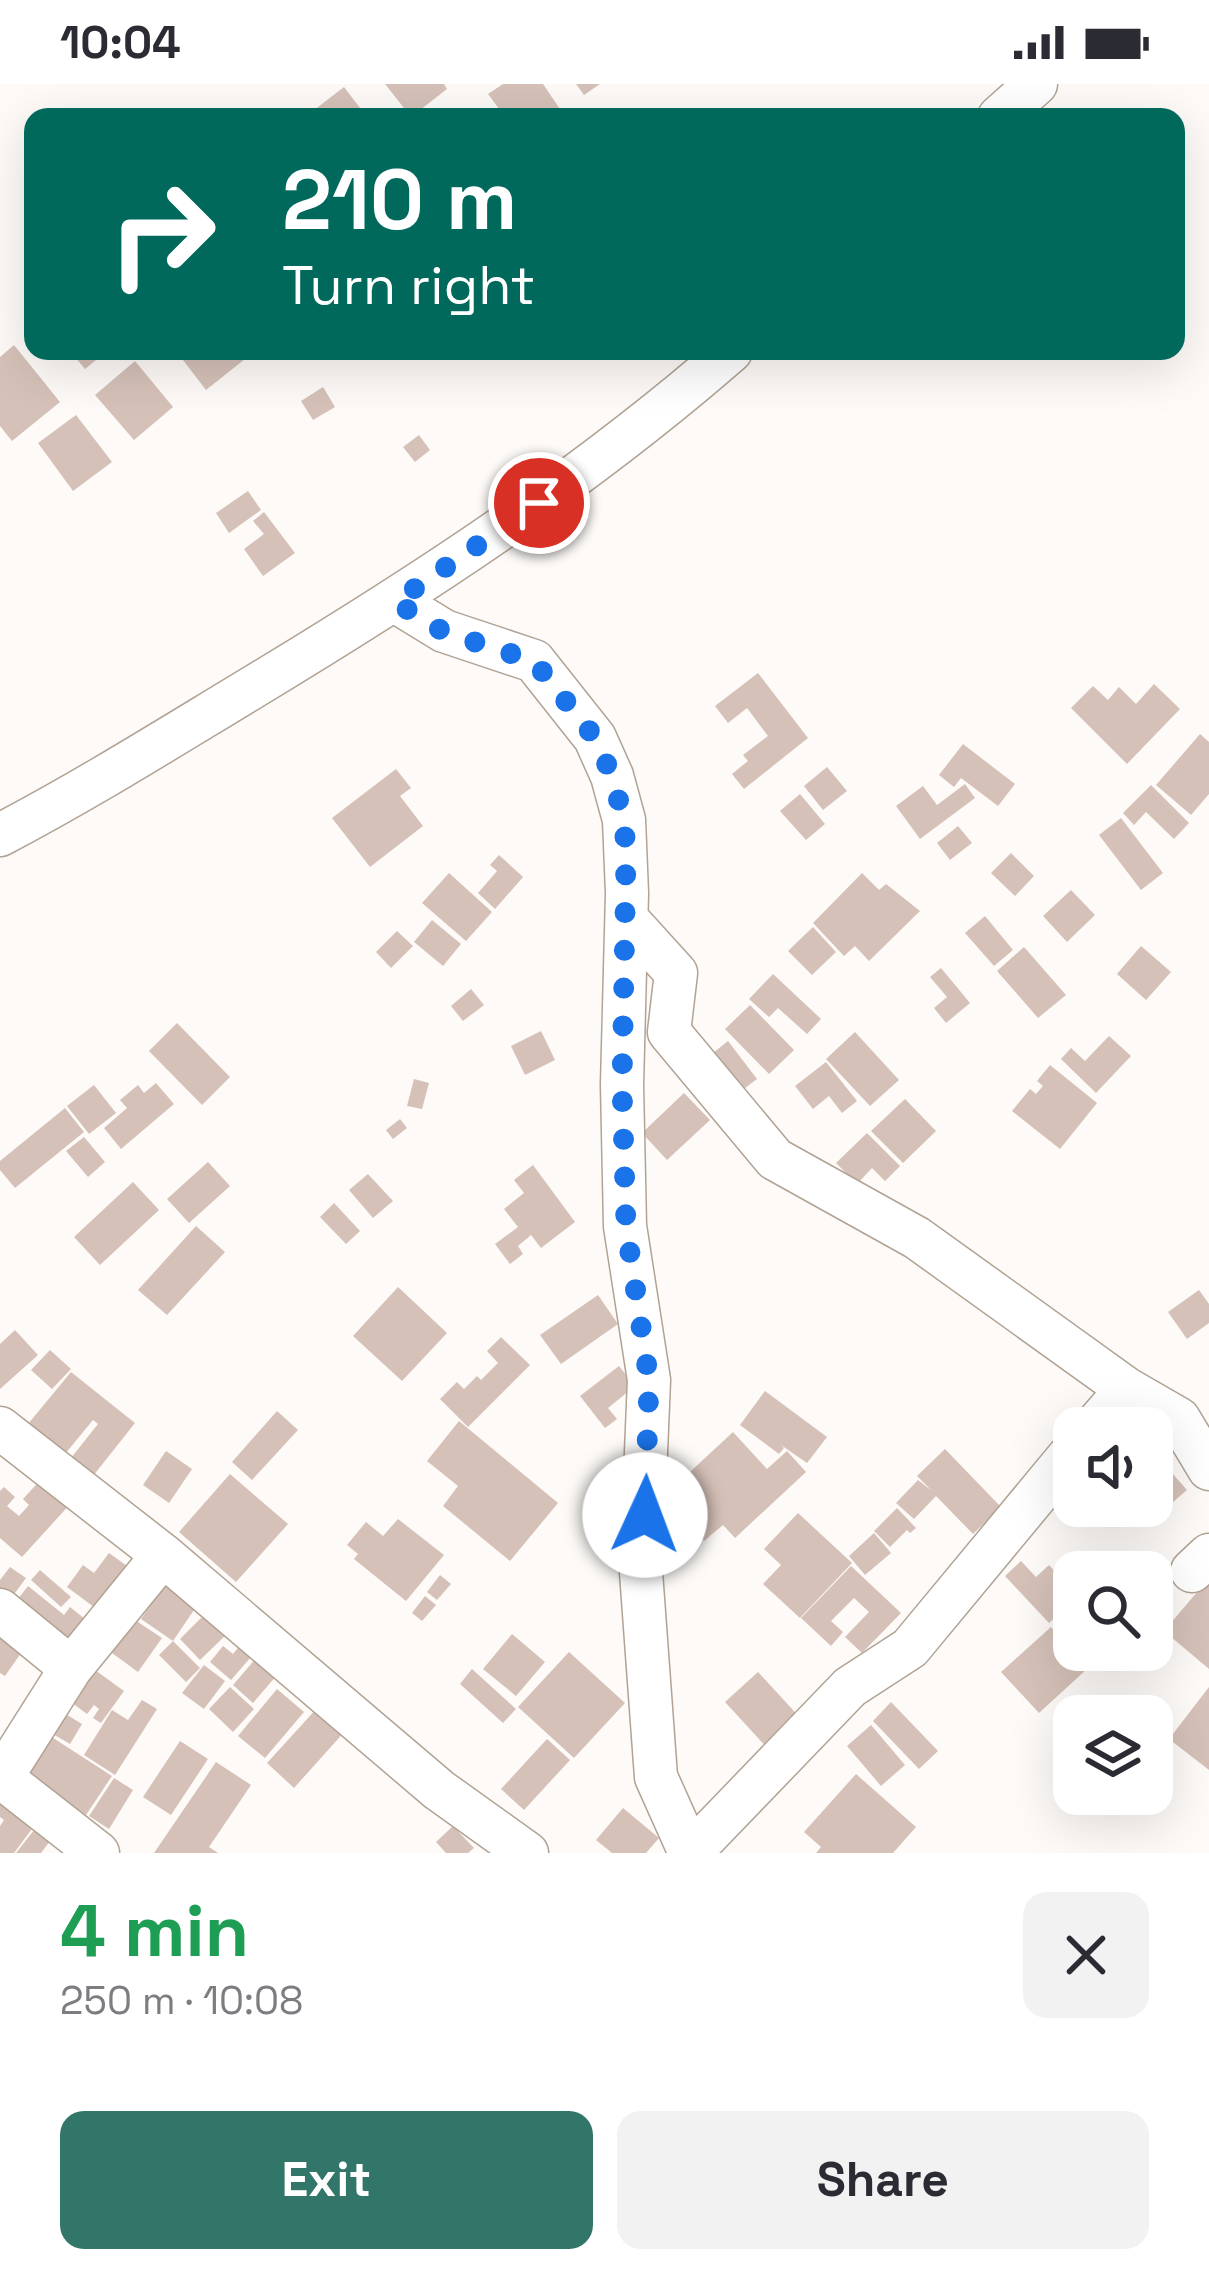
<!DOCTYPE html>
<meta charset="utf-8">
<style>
:root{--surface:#fff;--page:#f2f2f3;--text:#2b2b33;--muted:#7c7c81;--accent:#32766a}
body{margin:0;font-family:"Space Grotesk",sans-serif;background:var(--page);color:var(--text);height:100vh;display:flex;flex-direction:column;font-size:45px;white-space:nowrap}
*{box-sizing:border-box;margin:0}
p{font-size:39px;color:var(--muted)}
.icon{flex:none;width:66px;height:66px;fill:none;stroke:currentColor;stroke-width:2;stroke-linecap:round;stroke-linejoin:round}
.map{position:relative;height:1769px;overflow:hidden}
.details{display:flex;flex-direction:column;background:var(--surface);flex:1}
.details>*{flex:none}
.top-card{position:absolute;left:24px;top:24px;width:1161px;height:252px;border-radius:24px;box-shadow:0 12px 48px #0002;background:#00695c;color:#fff;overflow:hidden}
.buttons{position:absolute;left:1053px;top:1323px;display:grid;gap:24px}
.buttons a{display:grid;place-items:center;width:120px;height:120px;border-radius:24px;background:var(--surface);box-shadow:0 12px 48px #0002;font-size:60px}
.pin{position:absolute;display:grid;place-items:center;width:102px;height:102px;color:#fff;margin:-51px;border:6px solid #fff;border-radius:50%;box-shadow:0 3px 12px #0007}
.me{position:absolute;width:132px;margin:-66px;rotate:2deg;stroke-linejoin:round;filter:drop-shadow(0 0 9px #0008)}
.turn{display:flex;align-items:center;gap:42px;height:252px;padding:0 60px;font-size:54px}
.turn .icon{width:156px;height:156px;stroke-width:2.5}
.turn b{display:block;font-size:84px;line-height:102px}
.round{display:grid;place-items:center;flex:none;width:126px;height:126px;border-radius:24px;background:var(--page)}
.headline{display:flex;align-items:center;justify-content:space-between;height:204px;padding:0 60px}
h1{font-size:72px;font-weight:700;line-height:90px;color:#1e9e55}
.action{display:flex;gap:24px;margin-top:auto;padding:24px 60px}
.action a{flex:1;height:138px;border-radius:24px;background:var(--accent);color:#fff;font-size:48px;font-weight:700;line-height:138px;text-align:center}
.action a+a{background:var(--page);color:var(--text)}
.status{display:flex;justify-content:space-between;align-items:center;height:84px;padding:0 60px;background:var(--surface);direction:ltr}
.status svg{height:33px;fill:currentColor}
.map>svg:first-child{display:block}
.building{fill:#d5c1b8}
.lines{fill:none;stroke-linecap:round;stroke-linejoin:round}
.minor-casing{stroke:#b1a394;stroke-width:45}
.minor{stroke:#fff;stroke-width:42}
.route{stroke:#1a73e8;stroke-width:21;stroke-dasharray:0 37.8}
</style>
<div class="status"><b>10:04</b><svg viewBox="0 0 49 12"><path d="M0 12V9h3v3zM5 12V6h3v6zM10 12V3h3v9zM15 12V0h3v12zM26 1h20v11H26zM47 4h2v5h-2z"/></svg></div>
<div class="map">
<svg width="1209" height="1769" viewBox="0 0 1209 1769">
<rect width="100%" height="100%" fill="#fdfaf7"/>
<path class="building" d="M385,0H444L447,5L411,33Z
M503,0H543L564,31L505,33L488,10Z
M576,0H600L584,11Z
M344,3L367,33H305Z
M14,261L60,318L12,357L0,342V273Z
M70,267H107L85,285Z
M176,267H239L245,275L206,306Z
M135,277L173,323L134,356L95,311Z
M323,303L335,323L313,336L301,317Z
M76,331L112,378L73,407L38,359Z
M419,351L430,366L415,378L403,363Z
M248,407L261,426L229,449L216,429Z
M264,428L295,469L263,492L244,465L264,450L253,437Z
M758,589L808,654L744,705L732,690L748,677L743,671L768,652L747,624L728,639L715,622Z
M1154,600L1180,625L1127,680L1071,624L1093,602L1108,616L1119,603L1136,620Z
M1200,650L1209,658V710L1191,731L1156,701Z
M963,660L1015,700L998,722L961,694L954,703L939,691Z
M827,683L847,707L823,726L804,702Z
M396,685L411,704L400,712L423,742L370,783L332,734Z
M965,700L975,714L920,755L896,722L923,702L937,721Z
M1151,701L1189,739L1174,755L1146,728L1134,741L1123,729Z
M800,710L825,740L806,756L780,727Z
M1121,734L1163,789L1141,806L1099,751Z
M958,742L972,759L950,776L937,759Z
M1011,769L1034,792L1015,812L991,789Z
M499,771L523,793L495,825L478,809L497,787L490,781Z
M449,789L492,828L466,857L422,819Z
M862,789L879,806L886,800L920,827L869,877L855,862L844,872L813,839Z
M1071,806L1095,831L1067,858L1043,832Z
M985,832L1013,866L994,882L965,849Z
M432,836L461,860L443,882L414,858Z
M813,843L836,868L812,891L788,867Z
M397,847L413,862L391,884L376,868Z
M1141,862L1171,888L1146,916L1117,890Z
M1024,863L1066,911L1038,934L997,887Z
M941,884L970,919L946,939L934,924L947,913L930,893Z
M773,890L821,935L807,950L778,924L769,933L749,915Z
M471,905L484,921L463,937L451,922Z
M750,921L794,966L769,990L725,945Z
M177,939L230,993L202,1021L149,967Z
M541,947L555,976L525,991L511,962Z
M855,948L899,996L870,1022L826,975Z
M1109,952L1131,972L1096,1009L1061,975L1071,964L1085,977Z
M728,957L757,995L737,1010L708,973Z
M826,978L857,1017L842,1029L829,1012L813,1025L795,1002Z
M1050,981L1097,1019L1060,1065L1012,1027L1030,1005L1036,1010L1043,1002L1037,997Z
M414,995L429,999L422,1025L407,1022Z
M156,999L174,1020L121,1065L104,1044L127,1024L120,1016L138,1001L144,1009Z
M94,1001L116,1029L89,1050L67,1022Z
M684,1009L710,1036L667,1076L642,1049Z
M905,1015L936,1047L903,1079L871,1047Z
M65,1024L84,1048L15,1104L0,1086V1077Z
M400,1035L407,1044L393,1055L386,1046Z
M867,1049L900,1082L885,1097L872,1084L857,1100L836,1079Z
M84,1053L105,1078L88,1093L66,1067Z
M208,1078L230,1102L189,1139L167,1115Z
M533,1081L575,1138L541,1164L531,1151L518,1162L523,1170L510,1180L495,1160L518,1143L504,1125L524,1109L514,1096Z
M368,1090L393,1117L373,1134L349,1106Z
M133,1098L159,1126L100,1181L74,1153Z
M334,1119L360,1147L346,1160L320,1133Z
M196,1142L225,1168L167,1231L138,1206Z
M398,1203L447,1249L402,1297L353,1252Z
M1199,1206L1209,1220V1239L1187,1255L1168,1228Z
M598,1211L618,1240L561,1280L540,1251Z
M15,1246L38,1271L0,1305V1260Z
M501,1253L530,1281L468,1343L440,1315L457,1298L464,1305L477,1292L481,1296L498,1279L487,1267Z
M50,1266L71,1285L52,1305L31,1286Z
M619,1282L635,1302L608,1324L617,1335L605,1344L580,1312Z
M71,1288L135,1339L93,1392L71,1374L98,1340L93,1336L65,1370L28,1340Z
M765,1307L827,1353L807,1379L781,1361L784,1364L779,1370L740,1341Z
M277,1327L298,1346L252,1396L232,1378Z
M459,1337L558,1419L510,1477L443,1422L458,1402L427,1377Z
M733,1348L767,1385L787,1367L806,1388L735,1454L723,1441L704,1457L663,1413Z
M945,1365L1001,1423L973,1450L936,1412L914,1435L896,1419L918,1396L932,1407L917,1392Z
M166,1367L192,1385L169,1419L143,1401Z
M1171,1388L1187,1406L1159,1430L1152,1421V1405Z
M230,1390L288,1440L236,1498L179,1448Z
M44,1392L72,1418L22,1473L0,1454V1407L4,1403L15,1413L7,1422L19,1432L29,1421L23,1415Z
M897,1424L916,1444L910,1449L907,1446L890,1463L874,1447Z
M798,1429L852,1479L800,1534L763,1500L781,1481L764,1465Z
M398,1435L444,1471L406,1517L354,1475L358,1470L347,1461L366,1438L383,1452Z
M874,1449L891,1469L865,1491L849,1472Z
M109,1469L134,1487L102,1529L67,1503L83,1481L94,1489Z
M1021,1477L1036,1493L1049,1481L1074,1508V1516L1049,1539L1005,1492Z
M851,1482L901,1529L862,1569L845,1553L869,1528L854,1514L831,1537L843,1548L831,1562L801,1534Z
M10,1483L26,1494L12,1513L0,1504V1496Z
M40,1486L71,1513L61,1523L31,1496Z
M440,1491L451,1500L437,1516L427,1508Z
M1209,1494V1585L1164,1547Z
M28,1502L64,1531L70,1523L90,1539L71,1563L15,1519Z
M164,1502L196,1523L173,1557L141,1535Z
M425,1512L436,1521L422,1537L412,1529Z
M208,1527L229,1548L200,1576L180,1555Z
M135,1536L162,1554L138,1588L112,1569Z
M1051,1543L1088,1584L1039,1629L1001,1588Z
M0,1544L26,1562L5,1592L0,1589Z
M512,1550L545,1578L516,1612L483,1585Z
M246,1554L258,1565L231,1596L210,1578L223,1562L233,1570Z
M173,1557L200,1584L186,1598L159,1571Z
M263,1566L283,1584L253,1619L233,1601Z
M569,1568L625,1619L574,1674L518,1623Z
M204,1581L225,1597L204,1625L182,1609Z
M472,1585L516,1625L503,1639L460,1600Z
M95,1586L124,1607L101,1639L93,1634L99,1625L94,1621L87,1630L72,1619Z
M758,1588L804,1638L771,1668L725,1618Z
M230,1603L254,1625L233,1648L209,1625Z
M1209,1603V1686L1169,1655Z
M277,1605L304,1628L265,1674L238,1652Z
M142,1616L157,1625L115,1691L84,1671L112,1626L128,1636Z
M891,1618L938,1667L919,1685L873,1637Z
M319,1622L346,1646L294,1704L267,1679Z
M64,1629L82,1640L70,1660L51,1649Z
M871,1641L905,1681L881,1702L847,1662Z
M47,1650L112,1692L86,1731L22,1688Z
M547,1655L570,1676L524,1726L501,1705Z
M180,1657L208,1675L171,1731L143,1713Z
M216,1678L251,1701L209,1763L218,1769H154Z
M856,1690L916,1743L893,1769H816L821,1763L804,1748Z
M114,1694L133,1706L109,1745L89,1732Z
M4,1714L37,1738L14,1769H0V1742L4,1736L0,1733V1720Z
M623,1724L659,1754L646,1769H612L596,1756Z
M38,1741L53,1753L41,1769H16Z
M453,1742L474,1764L468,1769H446L436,1758Z"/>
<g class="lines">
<defs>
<path id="minor" d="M999,33L1036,0
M395,517L444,547L534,577L595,654L612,692L624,736L627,809L622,1001L625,1142L649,1296L641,1488L656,1693L690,1769
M0,751C84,707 164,657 245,608C416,505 581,398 731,267
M627,835L676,889L669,948L775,1075L917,1154L1127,1305L1179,1335L1209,1385
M0,1344L163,1471L439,1706L527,1769
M1093,1344L1127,1305
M1192,1487L1209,1471
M0,1526L71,1584
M2,1694L98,1769
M0,1696L71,1584L163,1471
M690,1769L850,1603L910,1564L1074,1366"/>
</defs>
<use href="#minor" class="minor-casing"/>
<use href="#minor" class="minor"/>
</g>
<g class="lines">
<path class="route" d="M539,419L395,518L444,548L534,577L595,654L612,692L624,736L626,772L622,1001L626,1142L649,1296L645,1431"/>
</g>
</svg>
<div class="buttons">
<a><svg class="icon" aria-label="sound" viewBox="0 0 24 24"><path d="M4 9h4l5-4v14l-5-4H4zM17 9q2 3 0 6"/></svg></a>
<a><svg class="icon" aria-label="search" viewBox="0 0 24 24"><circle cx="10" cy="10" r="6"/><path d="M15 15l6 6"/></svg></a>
<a><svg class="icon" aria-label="layers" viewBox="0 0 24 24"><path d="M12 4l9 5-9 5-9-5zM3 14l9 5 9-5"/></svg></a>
</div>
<div class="pin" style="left:539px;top:419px;background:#d93025"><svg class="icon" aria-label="arrive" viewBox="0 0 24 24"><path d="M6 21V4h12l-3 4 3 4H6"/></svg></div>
<svg class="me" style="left:645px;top:1431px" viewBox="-20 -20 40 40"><circle r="19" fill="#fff"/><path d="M0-13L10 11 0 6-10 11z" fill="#1a73e8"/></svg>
<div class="top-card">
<div class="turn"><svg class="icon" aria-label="right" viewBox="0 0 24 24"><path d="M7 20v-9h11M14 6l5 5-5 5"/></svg><div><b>210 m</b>Turn right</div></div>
</div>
</div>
<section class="details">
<div class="headline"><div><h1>4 min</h1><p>250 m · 10:08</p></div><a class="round"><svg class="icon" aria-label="close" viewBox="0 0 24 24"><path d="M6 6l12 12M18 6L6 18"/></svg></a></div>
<div class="action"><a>Exit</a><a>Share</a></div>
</section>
